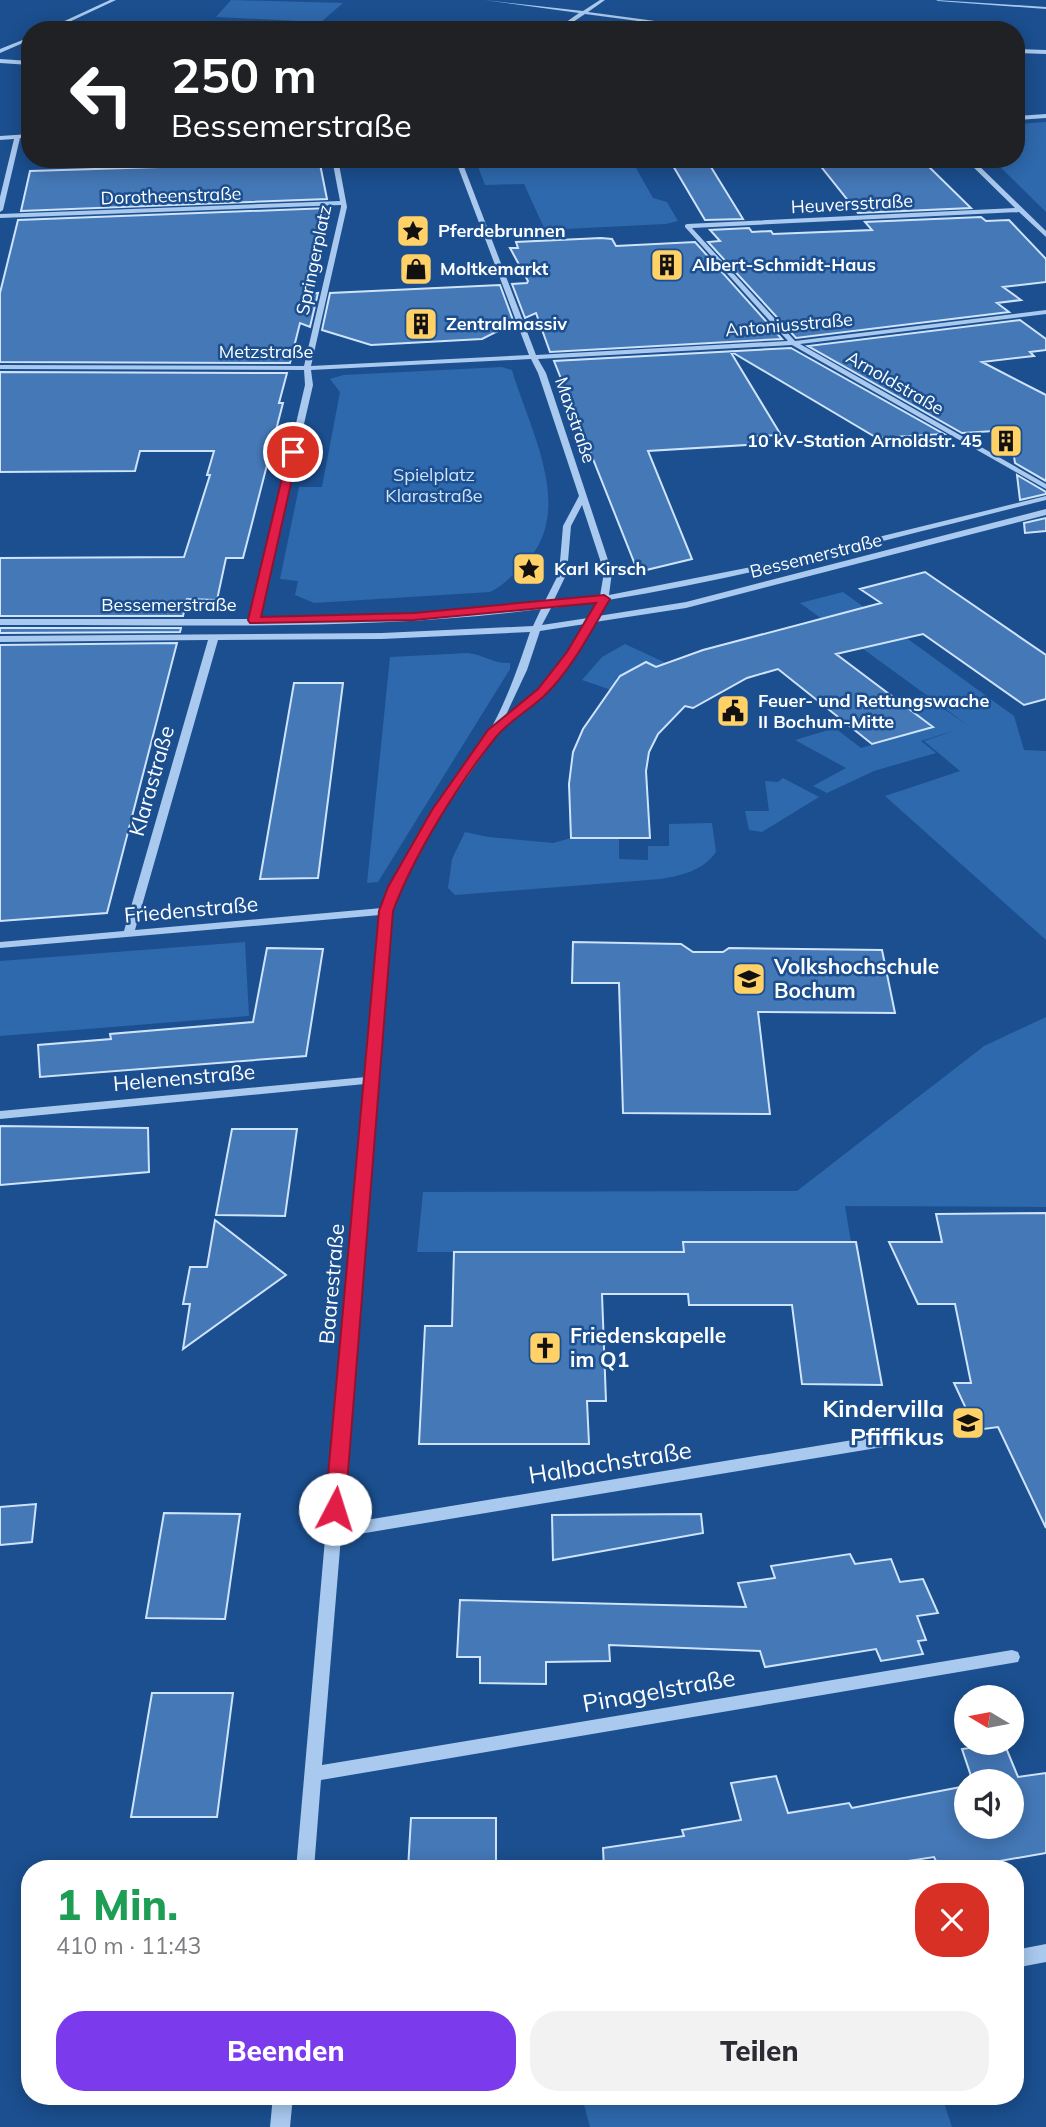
<!DOCTYPE html>
<html lang="de">
<meta charset="utf-8">
<style>
:root{--surface:#fff;--page:#f2f2f3;--text:#2b2b33;--muted:#7c7c81;--accent:#7c3aed}
body{margin:0;font-family:Mulish,sans-serif;background:var(--page);color:var(--text);height:100vh;display:flex;flex-direction:column;font-size:26px;white-space:nowrap}
*{box-sizing:border-box;margin:0}
p{font-size:23px;color:var(--muted)}
.icon{flex:none;width:38px;height:38px;fill:none;stroke:currentColor;stroke-width:2;stroke-linecap:round;stroke-linejoin:round}
.map{position:relative;flex:1;overflow:hidden}
.side{position:absolute;left:21px;top:1860px;width:1003px;height:245px;display:flex;flex-direction:column;background:var(--surface);border-radius:28px;box-shadow:0 4px 18px #0003}
.side>*{flex:none}
.hud{position:absolute;left:21px;top:21px;width:1004px;height:147px;border-radius:28px;box-shadow:0 4px 18px #0003;background:#202124;color:#fff;overflow:hidden}
.needle{width:46px;rotate:280deg}
.buttons{position:absolute;left:954px;top:1685px;display:grid;gap:14px}
.buttons a{display:grid;place-items:center;width:70px;height:70px;border-radius:50%;background:var(--surface);box-shadow:0 4px 18px #0003;font-size:35px}
.pin{position:absolute;display:grid;place-items:center;width:60px;height:60px;color:#fff;margin:-30px;border:4px solid #fff;border-radius:50%;box-shadow:0 2px 7px #0007}
.me{position:absolute;width:77px;margin:-38px;rotate:5deg;stroke-linejoin:round;filter:drop-shadow(0 0 5px #0008)}
.turn{display:flex;align-items:center;gap:24px;height:147px;padding:0 35px;font-size:32px}
.turn .icon{width:91px;height:91px;stroke-width:2.5}
.turn b{display:block;font-size:49px;line-height:60px}
.round{display:grid;place-items:center;flex:none;width:74px;height:74px;border-radius:28px;background:var(--page)}
.headline{display:flex;align-items:center;justify-content:space-between;height:119px;padding:0 35px}
h1{font-size:42px;font-weight:800;line-height:52px;color:#1e9e55}
.cta{display:flex;gap:14px;margin-top:auto;padding:14px 35px}
.cta a{flex:1;height:80px;border-radius:28px;background:var(--accent);color:#fff;font-size:28px;font-weight:800;line-height:80px;text-align:center}
.cta a+a{background:var(--page);color:var(--text)}
.map>svg:first-child{display:block}
.green{fill:#2e69ad}
.building{fill:#4478b7;stroke:#cfe3fa;stroke-width:2}
.lines{fill:none;stroke-linecap:round;stroke-linejoin:round}
.minor{fill:#a9c9ee;fill-rule:evenodd}
.route{fill:#e11d48;stroke:#92132f;stroke-width:2}
.labels{text-anchor:middle;stroke-width:5;stroke-linejoin:round;paint-order:stroke}
.far-street-label{font-size:18px;fill:#fff;stroke:#1b4f8f}
.far-poi-label{font-size:18px;font-weight:bold;fill:#fff;stroke:#1b4f8f;text-anchor:start}
.far-park-label{font-size:18px;fill:#cfe3fa;stroke:#1b4f8f}
.street-label{font-size:21px;fill:#fff;stroke:#1b4f8f}
.poi-label{font-size:21px;font-weight:bold;fill:#fff;stroke:#1b4f8f;text-anchor:start}
.near-poi-label{font-size:24px;font-weight:bold;fill:#fff;stroke:#1b4f8f;text-anchor:end}
.near-street-label{font-size:24px;fill:#fff;stroke:#1b4f8f}
</style>
<div class="map">
<svg width="1046" height="2127" viewBox="0 0 1046 2127">
<rect width="100%" height="100%" fill="#1b4f8f"/>
<path class="green" d="M231,0L343,3L321,22L216,17Z
M1046,122V212L992,159H1017V124Z
M475,159H631L653,198L667,202L678,221L666,224L545,230L524,184L485,185Z
M502,367L512,370C530,432 580,516 519,569C510,578 501,587 490,592L314,603L295,595L298,581L280,579L299,487H322L340,392L330,379L343,375Z
M843,592L1014,716L1024,750L1046,751V940L885,796L960,771L924,741L959,729L921,741L936,753L874,771L827,793L813,786L846,768L795,740L835,728L861,748L932,727L900,702L923,695L969,726L800,603Z
M625,644L666,663L657,667L645,662L615,679L627,684L617,692L582,680L602,657Z
M468,653C484,655 494,664 510,663V669L378,882L367,883L390,657Z
M783,778L819,797L762,832L749,830L745,811H769L765,781L778,782Z
M712,823L716,852C702,871 683,875 661,879L455,895L448,888L452,859L465,832L488,837L553,843L571,838H619V859L648,860V846H669V824Z
M245,942L249,1016L0,1036V961Z
M1046,1017V1207L845,1206L851,1242L684,1252H417L423,1192L797,1191L984,1046Z
M582,2097H942L952,2127H590Z"/>
<path class="building" d="M182,159H319L327,199L21,211L30,171L159,167V161Z
M669,159H706L743,219L705,220Z
M815,159H921L971,208L858,213Z
M329,208L311,264H316L308,294L318,293L310,327L300,323L290,363L0,362V293L18,220Z
M981,217L986,221L1009,220L1046,259V282L1003,287L1021,300L997,303L1009,312L796,338L708,242L720,241L710,230L749,228L752,232L771,231L773,234L872,230L865,222Z
M601,238L612,239L616,246L695,242L782,339L550,352L536,313L525,318L512,284L527,283L528,281L510,248H518L516,242Z
M500,285L514,323L482,339L371,345L322,330L330,293Z
M1020,320L1046,339V350L1030,352L1034,356L982,362L1046,395V481L1015,463L1010,430L962,433L808,346Z
M791,348L944,434L877,438L730,351L781,435L757,436L762,444L648,451L692,559L638,572L554,361Z
M0,372L287,373L279,403H283L243,558H226L217,600L187,599L183,616H0V558L184,557L210,475H207L214,451H140L135,471L0,472Z
M1017,475L1046,492V494L1020,500Z
M1046,518V531L1025,533L1024,523Z
M925,572L1046,655V699L1024,705L923,634L836,654L933,727L872,744L778,669L747,678L693,708L685,706L658,734L649,752L646,771L650,838H571L569,784L573,752L583,729L620,676L646,662L656,667L703,650L881,603L860,589Z
M0,628H181L180,632L0,633Z
M177,643L107,913L0,921V645Z
M294,683H343L318,878L260,879Z
M573,942L681,944L693,952H723L729,948L882,950L895,1013L758,1012L770,1114L623,1113L619,983H572Z
M267,948L323,949L306,1056L40,1077L38,1045L111,1039L110,1034L253,1022Z
M0,1126L148,1128L149,1172L0,1185Z
M232,1129H297L285,1216L216,1215Z
M1046,1213V1528L998,1427L976,1430L954,1383H971L955,1304H918L889,1242H942L936,1214Z
M215,1220L286,1275L183,1349L190,1304H183L190,1267H207Z
M683,1242H856L882,1385L802,1384L792,1305H689L688,1294H602L606,1401H587L589,1444H419L425,1326H452L454,1252H684Z
M36,1504L32,1542L0,1545V1507Z
M164,1513L240,1514L225,1619L146,1618Z
M701,1514L703,1533L553,1560L552,1515Z
M850,1554L855,1564L891,1559L900,1582L923,1579L938,1613L917,1616L926,1640L918,1641L923,1654L881,1661L876,1649L765,1667L760,1651L609,1645L610,1661L546,1662V1684L480,1683V1657H457L460,1600L746,1607L738,1583L775,1578L771,1566Z
M152,1693H233L217,1817H131Z
M1004,1743L1018,1777L1046,1773V1853L994,1862L995,1865L973,1869L939,1867L934,1857L855,1869H604L603,1848L684,1836L682,1830L741,1820L731,1783L776,1776L788,1813L849,1803L852,1808L966,1786V1827H1012V1782H973L962,1749Z
M411,1818H496V1869H408Z"/>
<g class="lines">
<path class="minor" d="M110,0H116L52,30H45Z
M484,0L583,11L600,0H605L588,12L722,30H706L585,14L561,30H555L579,13Z
M936,0L1046,7V9L938,1Z
M30,37V40L0,53V49Z
M1017,49L1046,50V54L1017,53Z
M0,59L30,61V65L0,63Z
M1046,114V118L1017,120V116Z
M30,134V138H20L3,210L0,212V197L14,139L0,140V136Z
M332,159H338L347,207L311,366L529,355L455,159H461L536,355L788,341L685,227V225L687,224L1015,208L965,159H972L1046,231V237L1019,212L692,228L795,341L1046,310V314L800,344L1046,484V489L792,345L538,359L546,373L612,572L609,595L772,563L1046,496V500C900,536 756,576 608,600L598,616L686,602L1046,509V515L686,608L595,622L575,655L545,693L499,732L444,810L401,887L392,911L342,1524L895,1433L900,1435L902,1439L900,1443L895,1445L341,1537L322,1765L1012,1650L1018,1652L1020,1657L1018,1662L321,1780L314,1869H296L365,1084L0,1119V1111L366,1077L380,915L0,948V942L124,931L208,640L0,642V636L382,633L533,626L541,609C365,632 178,624 0,625V619H250L305,385L304,370L0,369V365L304,366L341,207V205L0,218V214L340,201ZM531,359L538,373L579,496L563,526L559,573L544,603C450,616 354,618 259,619L313,385L311,370ZM582,505L604,572L600,596L553,602L567,573L571,526ZM598,602L588,618L542,625L551,608ZM585,624L568,652L539,689L505,717L527,670L540,631ZM530,632C519,665 505,706 487,735C450,792 406,844 382,908L135,930L218,640L382,639Z
M1046,1944V1962L1015,1968V1950Z
M273,2096H293L290,2127H270Z"/>
</g>
<path class="route" d="M289,449L298,452L261,617L414,613L604,595L610,599C591,631 572,669 544,696C529,710 509,721 496,737C458,784 414,855 393,911L345,1509L342,1514L335,1517L328,1514L325,1509L379,911L388,887L432,810L488,730L538,689L567,652L596,603L414,620L250,623L248,620Z"/>
<defs>
<symbol id="sight-square" viewBox="-11 -11 22 22"><rect x="-9" y="-9" width="18" height="18" rx="4" fill="#ffd166" stroke="#1b4f8f"/><path d="M0-6L1.8-2.2L6-1.7L2.9 1.2L3.7 5.4L0 3.3L-3.7 5.4L-2.9 1.2L-6-1.7L-1.8-2.2Z" fill="#111"/></symbol>
<symbol id="building-square" viewBox="-11 -11 22 22"><rect x="-9" y="-9" width="18" height="18" rx="4" fill="#ffd166" stroke="#1b4f8f"/><path d="M-4-6H4V6H1V3H-1V6H-4ZM-2.5-4.3h1.7v1.8h-1.7ZM.8-4.3h1.7v1.8H.8ZM-2.5-1h1.7V.8h-1.7ZM.8-1h1.7V.8H.8Z" fill="#111"/></symbol>
<symbol id="shop-square" viewBox="-11 -11 22 22"><rect x="-9" y="-9" width="18" height="18" rx="4" fill="#ffd166" stroke="#1b4f8f"/><path d="M-5-2.5h2.3a2.7 3.5 0 0 1 5.4 0H5L5.5 6h-11ZM-1.5-2.5h3a1.5 2.3 0 0 0-3 0Z" fill="#111"/></symbol>
<symbol id="civic-square" viewBox="-11 -11 22 22"><rect x="-9" y="-9" width="18" height="18" rx="4" fill="#ffd166" stroke="#1b4f8f"/><path d="M-.6-6.5H3V-4.5H.6V-3L4-1V1h2V6H-6V1h2V-1L-.6-3ZM-1.2 2.5V6h2.4V2.5Z" fill="#111"/></symbol>
<symbol id="university-square" viewBox="-11 -11 22 22"><rect x="-9" y="-9" width="18" height="18" rx="4" fill="#ffd166" stroke="#1b4f8f"/><path d="M0-5L7-2L0 1L-7-2ZM-4 1L0 2.5L4 1V4Q0 6-4 4Z" fill="#111"/></symbol>
<symbol id="church-square" viewBox="-11 -11 22 22"><rect x="-9" y="-9" width="18" height="18" rx="4" fill="#ffd166" stroke="#1b4f8f"/><path d="M-1.2-6h2.4v3.5h3.3v2.4h-3.3V6h-2.4V-.1h-3.3v-2.4h3.3Z" fill="#111"/></symbol>
<symbol id="school-square" viewBox="-11 -11 22 22"><rect x="-9" y="-9" width="18" height="18" rx="4" fill="#ffd166" stroke="#1b4f8f"/><path d="M0-5L7-2L0 1L-7-2ZM-4 1L0 2.5L4 1V4Q0 6-4 4Z" fill="#111"/></symbol>
</defs>
<g fill-rule="evenodd">
<use href="#sight-square" x="394" y="212" width="38" height="38"/>
<use href="#building-square" x="648" y="246" width="38" height="38"/>
<use href="#shop-square" x="397" y="250" width="38" height="38"/>
<use href="#building-square" x="402" y="305" width="38" height="38"/>
<use href="#building-square" x="987" y="422" width="38" height="38"/>
<use href="#sight-square" x="510" y="550" width="38" height="38"/>
<use href="#civic-square" x="714" y="692" width="38" height="38"/>
<use href="#university-square" x="730" y="960" width="38" height="38"/>
<use href="#church-square" x="526" y="1329" width="38" height="38"/>
<use href="#school-square" x="949" y="1404" width="38" height="38"/>
</g>
<g class="labels">
<g class="far-street-label">
<text transform="translate(171 196) rotate(-2)" y="6">Dorotheenstraße</text>
<text transform="translate(852 204) rotate(-3)" y="6">Heuversstraße</text>
<text transform="translate(314 260) rotate(-78)" y="6">Springerplatz</text>
<text transform="translate(789 325) rotate(-5)" y="6">Antoniusstraße</text>
<text x="266" y="358">Metzstraße</text>
<text transform="translate(895 383) rotate(30)" y="6">Arnoldstraße</text>
<text transform="translate(575 420) rotate(71)" y="6">Maxstraße</text>
<text transform="translate(816 556) rotate(-14)" y="6">Bessemerstraße</text>
<text x="169" y="611">Bessemerstraße</text>
</g>
<g class="far-poi-label">
<text x="438" y="237">Pferdebrunnen</text>
<text x="692" y="271">Albert-Schmidt-Haus</text>
<text x="440" y="275">Moltkemarkt</text>
<text x="446" y="330">Zentralmassiv</text>
<text x="982" y="447" text-anchor="end">10 kV-Station Arnoldstr. 45</text>
<text x="554" y="575">Karl Kirsch</text>
<text x="758" y="707">Feuer- und Rettungswache<tspan x="758" dy="21">II Bochum-Mitte</tspan></text>
</g>
<g class="far-park-label">
<text x="434" y="481">Spielplatz<tspan x="434" dy="21">Klarastraße</tspan></text>
</g>
<g class="street-label">
<text transform="translate(152 781) rotate(-74)" y="7">Klarastraße</text>
<text transform="translate(191 910) rotate(-5)" y="7">Friedenstraße</text>
<text transform="translate(184 1078) rotate(-5)" y="7">Helenenstraße</text>
<text transform="translate(332 1284) rotate(-85)" y="7">Baarestraße</text>
</g>
<g class="poi-label">
<text x="774" y="974">Volkshochschule<tspan x="774" dy="24">Bochum</tspan></text>
<text x="570" y="1343">Friedenskapelle<tspan x="570" dy="24">im Q1</tspan></text>
</g>
<g class="near-poi-label">
<text x="944" y="1417">Kindervilla<tspan x="944" dy="28">Pfiffikus</tspan></text>
</g>
<g class="near-street-label">
<text transform="translate(610 1463) rotate(-9)" y="8">Halbachstraße</text>
<text transform="translate(659 1691) rotate(-10)" y="8">Pinagelstraße</text>
</g>
</g>
</svg>
<div class="buttons">
<a><svg class="needle" viewBox="-14 -14 28 28"><path d="M0-13l5 13h-10z" fill="#e53935"/><path d="M0 13l5-13h-10z" fill="#7c7c81"/></svg></a>
<a><svg class="icon" aria-label="sound" viewBox="0 0 24 24"><path d="M4 9h4l5-4v14l-5-4H4zM17 9q2 3 0 6"/></svg></a>
</div>
<div class="pin" style="left:293px;top:452px;background:#d93025"><svg class="icon" aria-label="arrive" viewBox="0 0 24 24"><path d="M6 21V4h12l-3 4 3 4H6"/></svg></div>
<svg class="me" style="left:335px;top:1509px" viewBox="-20 -20 40 40"><circle r="19" fill="#fff"/><path d="M0-13L10 11 0 6-10 11z" fill="#e11d48"/></svg>
<div class="hud">
<div class="turn"><svg class="icon" aria-label="left" viewBox="0 0 24 24"><path d="M17 20v-9H6M10 6l-5 5 5 5"/></svg><div><b>250 m</b>Bessemerstraße</div></div>
</div>
<section class="side">
<div class="headline"><div><h1>1 Min.</h1><p>410 m · 11:43</p></div><a class="round" style="background:#d93025;color:#fff"><svg class="icon" aria-label="close" viewBox="0 0 24 24"><path d="M6 6l12 12M18 6L6 18"/></svg></a></div>
<div class="cta"><a>Beenden</a><a>Teilen</a></div>
</section>
</div>
